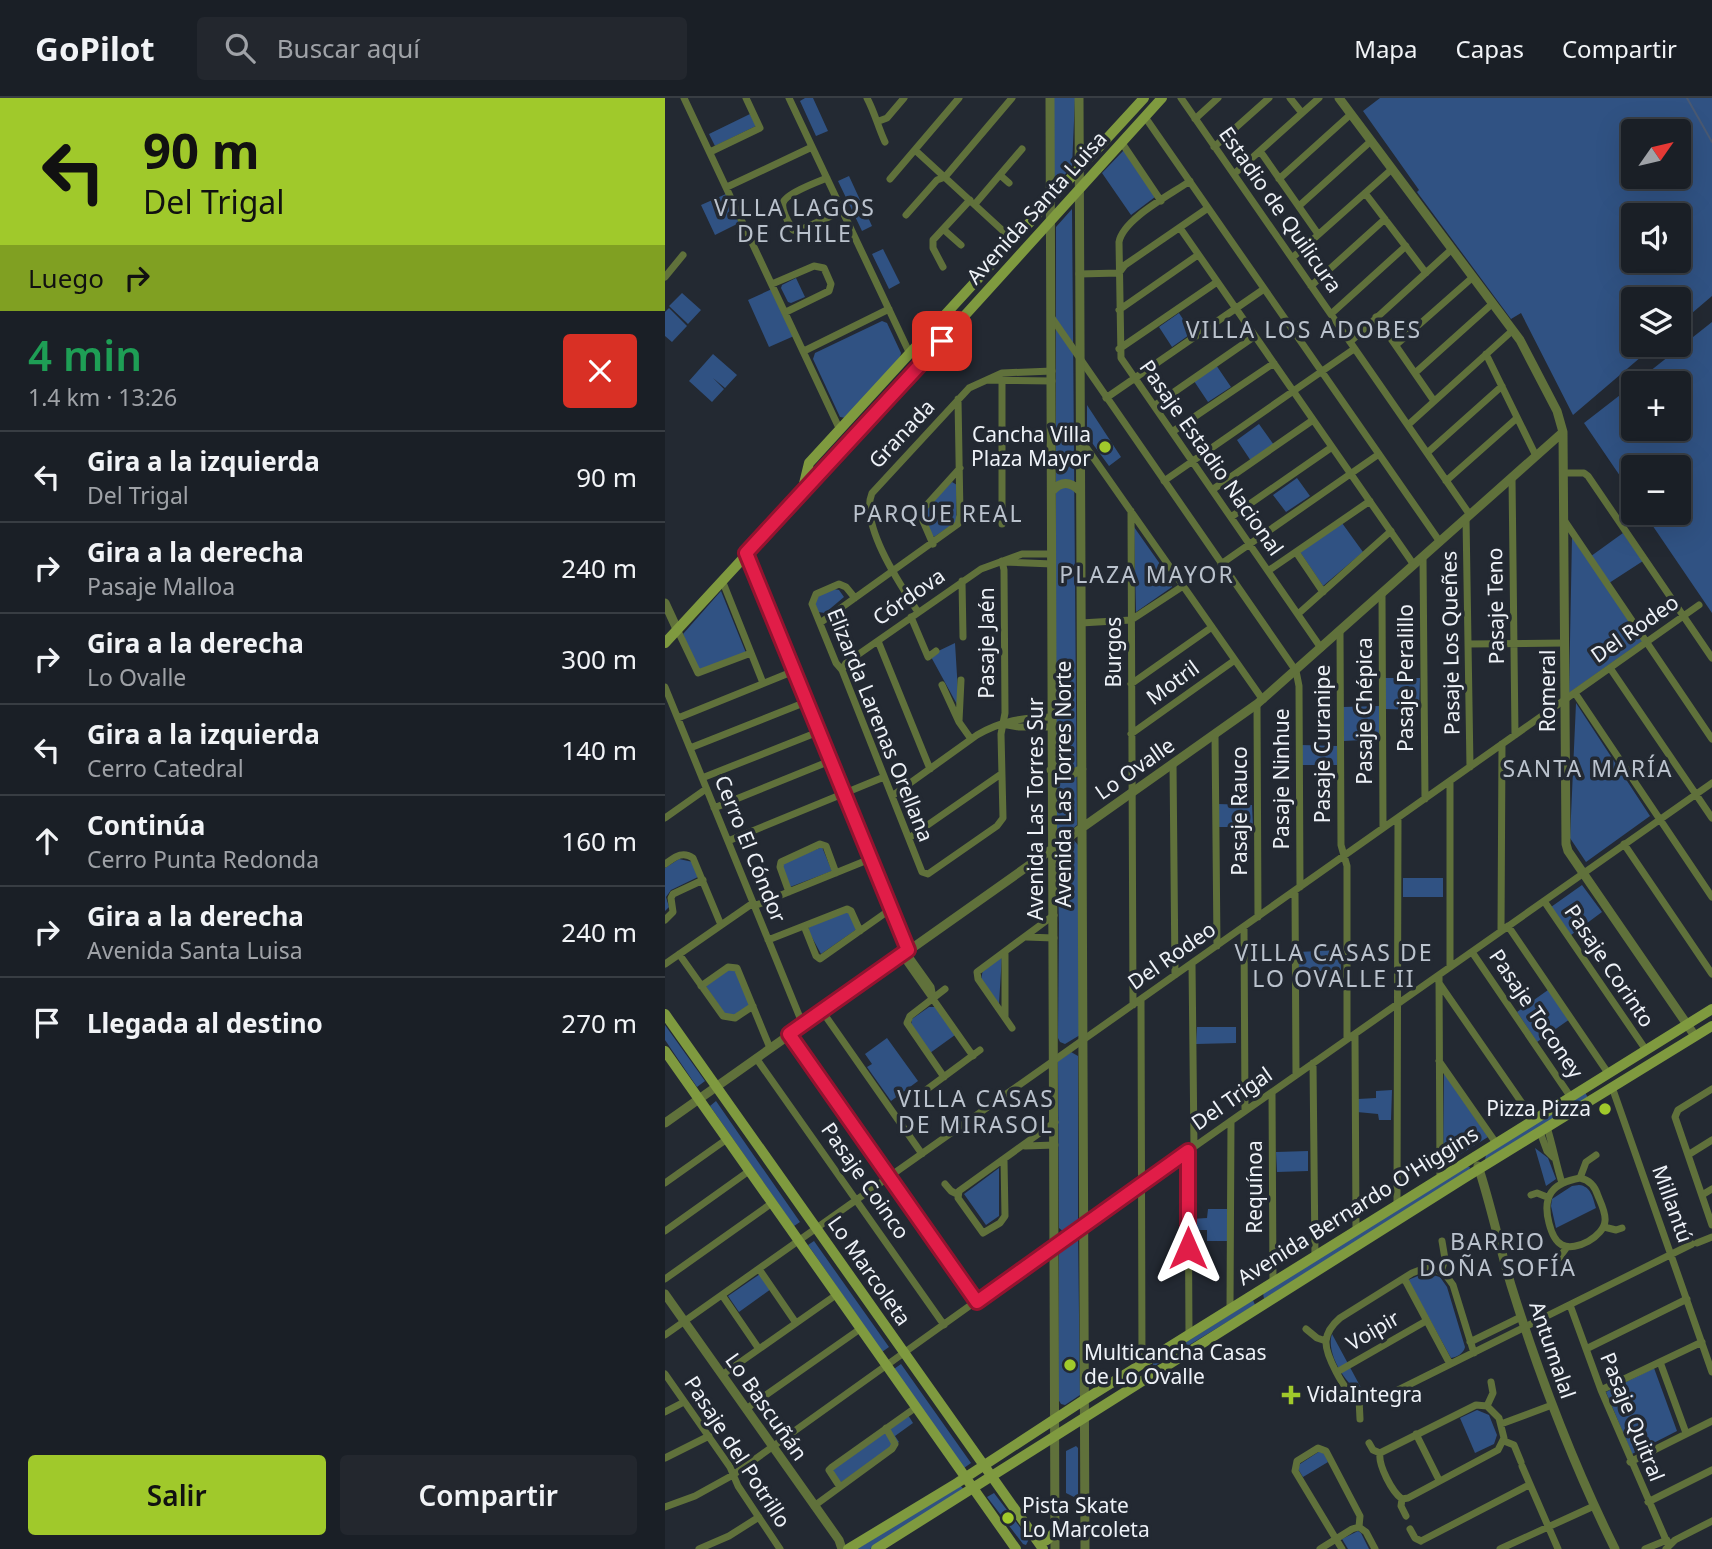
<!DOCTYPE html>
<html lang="es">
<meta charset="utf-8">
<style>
:root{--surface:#1a1f26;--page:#23272e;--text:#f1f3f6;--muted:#9fa2a7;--line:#383d43;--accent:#a0c92b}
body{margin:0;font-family:"Noto Sans",sans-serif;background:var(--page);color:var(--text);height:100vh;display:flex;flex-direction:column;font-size:26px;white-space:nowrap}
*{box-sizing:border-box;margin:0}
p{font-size:23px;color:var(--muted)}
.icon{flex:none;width:38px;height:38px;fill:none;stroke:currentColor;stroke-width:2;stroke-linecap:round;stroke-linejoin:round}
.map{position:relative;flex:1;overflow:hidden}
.drawer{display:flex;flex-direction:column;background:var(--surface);width:665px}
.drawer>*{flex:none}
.banner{background:#a0c92b;color:#111;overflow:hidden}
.needle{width:46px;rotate:56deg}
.fabs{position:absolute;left:956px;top:21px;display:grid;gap:14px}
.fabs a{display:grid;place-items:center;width:70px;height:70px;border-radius:7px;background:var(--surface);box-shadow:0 7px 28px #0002,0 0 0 2px var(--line);font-size:35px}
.pin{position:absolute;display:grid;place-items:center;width:60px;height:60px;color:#fff;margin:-30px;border-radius:14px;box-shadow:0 4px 10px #0006}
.me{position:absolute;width:77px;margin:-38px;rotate:0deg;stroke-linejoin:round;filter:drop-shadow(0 0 5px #0008)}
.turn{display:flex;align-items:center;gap:24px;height:147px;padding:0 28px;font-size:32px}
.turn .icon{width:91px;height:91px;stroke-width:2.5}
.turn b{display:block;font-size:49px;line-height:60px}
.then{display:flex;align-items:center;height:66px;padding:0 28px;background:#0003;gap:14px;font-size:26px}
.round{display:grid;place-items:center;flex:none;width:74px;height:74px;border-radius:7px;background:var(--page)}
.summary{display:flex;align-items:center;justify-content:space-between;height:119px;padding:0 28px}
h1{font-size:42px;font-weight:600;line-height:52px;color:#1e9e55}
.cta{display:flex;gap:14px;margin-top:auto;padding:14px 28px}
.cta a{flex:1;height:80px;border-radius:7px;background:var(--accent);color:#111;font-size:28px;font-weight:600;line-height:80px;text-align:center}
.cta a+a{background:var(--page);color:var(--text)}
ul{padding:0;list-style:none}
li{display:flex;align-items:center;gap:21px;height:91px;padding:0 28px;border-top:2px solid var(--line)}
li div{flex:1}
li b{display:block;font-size:26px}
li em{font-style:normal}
header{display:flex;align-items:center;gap:42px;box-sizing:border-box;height:98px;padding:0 35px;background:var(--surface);border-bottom:2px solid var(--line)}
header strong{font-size:33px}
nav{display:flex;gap:38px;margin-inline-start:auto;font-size:24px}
.search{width:490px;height:63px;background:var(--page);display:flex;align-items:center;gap:18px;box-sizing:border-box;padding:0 24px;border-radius:7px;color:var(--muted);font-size:26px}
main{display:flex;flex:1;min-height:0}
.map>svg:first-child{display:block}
.green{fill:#305283;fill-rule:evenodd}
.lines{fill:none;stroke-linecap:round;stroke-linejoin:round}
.stream{stroke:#495972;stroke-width:2}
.minor{stroke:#60713b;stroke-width:7}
.tertiary{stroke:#60713b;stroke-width:9}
.secondary{stroke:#7f9a3f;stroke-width:10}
.route-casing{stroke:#92132f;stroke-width:18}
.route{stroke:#e11d48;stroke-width:12}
.poi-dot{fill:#a0c92b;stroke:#232932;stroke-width:2.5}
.labels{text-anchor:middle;stroke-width:7;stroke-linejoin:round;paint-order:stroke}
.street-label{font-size:21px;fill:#eef2f8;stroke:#232932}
.poi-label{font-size:21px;fill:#eef2f8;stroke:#232932;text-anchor:start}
.neighbourhood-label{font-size:23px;letter-spacing:2px;fill:#bac2cd;stroke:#232932}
</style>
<header>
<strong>GoPilot</strong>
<div class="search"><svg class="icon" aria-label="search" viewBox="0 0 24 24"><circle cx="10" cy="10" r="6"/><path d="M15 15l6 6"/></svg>Buscar aquí</div>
<nav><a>Mapa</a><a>Capas</a><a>Compartir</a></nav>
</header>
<main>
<section class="drawer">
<div class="banner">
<div class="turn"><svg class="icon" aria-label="left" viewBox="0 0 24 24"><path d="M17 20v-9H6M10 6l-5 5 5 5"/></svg><div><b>90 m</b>Del Trigal</div></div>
<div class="then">Luego<svg class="icon" aria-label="right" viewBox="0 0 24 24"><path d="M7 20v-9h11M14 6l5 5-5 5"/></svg></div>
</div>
<div class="summary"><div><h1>4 min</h1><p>1.4 km · 13:26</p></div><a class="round" style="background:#d93025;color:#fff"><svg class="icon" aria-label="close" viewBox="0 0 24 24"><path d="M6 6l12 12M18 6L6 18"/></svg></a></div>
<ul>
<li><svg class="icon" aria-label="left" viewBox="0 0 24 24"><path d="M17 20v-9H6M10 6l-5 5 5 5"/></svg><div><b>Gira a la izquierda</b><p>Del Trigal</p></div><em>90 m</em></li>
<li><svg class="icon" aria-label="right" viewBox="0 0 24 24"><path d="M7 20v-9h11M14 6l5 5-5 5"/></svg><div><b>Gira a la derecha</b><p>Pasaje Malloa</p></div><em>240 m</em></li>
<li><svg class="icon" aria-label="right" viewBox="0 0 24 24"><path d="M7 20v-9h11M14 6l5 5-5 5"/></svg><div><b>Gira a la derecha</b><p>Lo Ovalle</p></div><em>300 m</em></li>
<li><svg class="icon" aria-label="left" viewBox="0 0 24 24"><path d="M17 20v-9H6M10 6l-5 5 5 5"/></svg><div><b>Gira a la izquierda</b><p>Cerro Catedral</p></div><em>140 m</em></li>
<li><svg class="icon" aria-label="ahead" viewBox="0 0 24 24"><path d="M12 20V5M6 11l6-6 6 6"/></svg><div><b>Continúa</b><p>Cerro Punta Redonda</p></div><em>160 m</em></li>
<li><svg class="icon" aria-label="right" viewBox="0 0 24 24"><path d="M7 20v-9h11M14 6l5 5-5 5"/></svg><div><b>Gira a la derecha</b><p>Avenida Santa Luisa</p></div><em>240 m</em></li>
<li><svg class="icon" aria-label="arrive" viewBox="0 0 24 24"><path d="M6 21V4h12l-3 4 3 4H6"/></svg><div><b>Llegada al destino</b></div><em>270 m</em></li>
</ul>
<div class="cta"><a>Salir</a><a>Compartir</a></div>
</section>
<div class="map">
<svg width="1047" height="1451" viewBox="0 0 1047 1451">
<rect width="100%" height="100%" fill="#232932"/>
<path class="green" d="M140,0H148L163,33L151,38L135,3Z
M389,0H410L407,69L389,88Z
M715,0H1047V198L1013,227V201H968V247H990L908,317L856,215L846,221L752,94L754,92L698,13ZM1013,33V79H968V33ZM1013,117V163H968V117Z
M85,16L91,28L50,48L44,36Z
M459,52L490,99L466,117L437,75Z
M184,78L207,128L197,133L173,83Z
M61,96L74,125L50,137L36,107Z
M407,111L412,727L396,740L391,739V129Z
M218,151L235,185L224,191L207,156Z
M131,180L140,199L126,205L123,204L116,190L117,187Z
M107,191L129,238L104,249L83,202Z
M17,195L36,212L23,226L4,208Z
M4,210L22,228L7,244L0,238V214Z
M514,215L527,235L507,249L494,229Z
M217,223L222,225L236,255L235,259L181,320L175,319L148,261L150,255Z
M1047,224V515L979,415H1013V369H968V397L919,325L968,287V331H1013V285H970Z
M48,256L72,277L60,290L48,280L59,291L47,304L24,283Z
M551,267L566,289L543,304L529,283Z
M422,307L456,359L444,368L422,338Z
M594,326L609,347L586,363L572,342Z
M632,380L645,398L621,414L608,397Z
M287,384L292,387L291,424L269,439C249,414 269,401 287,384Z
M677,425L698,454L658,488L635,454Z
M469,429L507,483V489L471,514Z
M958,435L978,463L941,487L979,542L904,595L907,439L922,461Z
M169,491L174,492L179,499L160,515L153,514L149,502L151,498Z
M56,493L81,555L33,573L18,536Z
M290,545L294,610L265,557Z
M720,580H755L754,612L720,611Z
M911,605L985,718L921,764L905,740Z
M714,608L715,641L679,643L678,609Z
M636,647L672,648V667H636Z
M552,706L587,707L588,729H554Z
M408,741L413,747L415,937L400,946L395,944L393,940L394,825L392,750Z
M157,749L167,773L125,789L116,766Z
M14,761L28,764L33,779L6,792L1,799L4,809L0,813V770Z
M738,780H778V799H738Z
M917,787L937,814L906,837L886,809Z
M183,813L192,831L156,856L143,832L144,829Z
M675,852L676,872L634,874L633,854Z
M337,857L334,906L316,882L318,871Z
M70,871L86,906L70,918L62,919L40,887L62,872Z
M883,892L905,921L872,944L852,914Z
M264,909H270L290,937L265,955L246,927L247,921Z
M0,927L40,983L32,989L0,942Z
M532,929H571V945L531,946Z
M222,940L253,983L226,1003L202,969L207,966L200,956Z
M406,954L413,958V1122L411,1127L399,1134L394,1130L393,963Z
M779,974L823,1039L778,1067Z
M727,992L726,1022H714L713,1016L692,1014L693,1001L711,1000V993Z
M920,994L923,1000L820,1062L821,1057Z
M51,1003L135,1124L129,1128L45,1008Z
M870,1050L883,1060L891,1081L881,1088Z
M643,1053V1073L612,1074L611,1054Z
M800,1068L805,1069L804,1073L599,1201L598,1195Z
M334,1070V1118L321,1127L299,1096Z
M914,1087C926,1088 928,1100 931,1110L891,1130L886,1108L887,1101L907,1088Z
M543,1111H562V1143H542V1132H526V1121L542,1120Z
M413,1135L415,1297L400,1307L396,1306L393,1301L394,1148Z
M149,1143L224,1249L217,1254L143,1147Z
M760,1175L775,1179L782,1189L800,1249C799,1255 792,1259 786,1260L743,1182Z
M95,1176L106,1191L74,1214L63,1198Z
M588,1202L590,1207L488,1269V1265Z
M667,1236L701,1299C683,1290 660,1256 667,1236Z
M236,1266L306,1365L299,1370L229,1271Z
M989,1270L1012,1333L967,1356L941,1294Z
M812,1312L824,1317L832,1337L829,1346L810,1355L795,1320Z
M243,1317L248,1325L230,1338L234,1344L175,1385L166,1372Z
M411,1348L413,1350V1401L401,1395V1353Z
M655,1353L659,1355L663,1364L638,1379L633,1371L635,1366Z
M295,1387L300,1393L205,1451H192Z
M329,1395L364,1441L361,1447L358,1446L322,1399Z
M693,1433L696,1435L704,1451H683L677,1441Z"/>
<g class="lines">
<path class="stream" d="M1022,0L1047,44"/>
<path class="minor" d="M19,0L175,332
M124,0L245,256
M202,0C210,15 213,29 220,44
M516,0L805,417
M625,0L637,15
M480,19L775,444
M530,21L553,0
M214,23L222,20L239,0
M457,45L496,103
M549,49L604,0
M250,52L349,143
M595,53L653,136
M45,54L95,30L81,0
M569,76L654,0
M335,77L344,85
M162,80C152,84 120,96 118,105C116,113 124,125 128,132L133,133L177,113
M225,81L294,0
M614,81L686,16
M525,83C505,97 458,121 454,144L456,260L656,550
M62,89L147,49
M700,95L761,175
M310,106L357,51
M634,108L706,43
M241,117L272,82L280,79L347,0
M515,130L749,467
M278,131L296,147
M627,160L727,71
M278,169L268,150V142L305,102
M414,176L454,175L460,167L543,110
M0,179L18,157
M107,186L149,168L159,170L166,186L164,193L121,214
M646,188L720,121
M454,212L533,157
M666,216L741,148
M711,219L769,303
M387,220L631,573L634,588L635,789
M685,244L787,151
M731,247L808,179
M454,251L552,184
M139,253L224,211
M821,256L871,358
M750,275L828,205
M322,282L387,283
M441,300L599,191
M489,308L590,238
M743,327L848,232
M507,334L609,265
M416,342L598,602
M762,355L837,288
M898,375H919L923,378L1047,560
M847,379L850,637
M499,383L689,251
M781,383L852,320
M547,392L648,322
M466,413L468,907
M566,419L667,349
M801,420L805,669
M899,422L1047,641
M337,426V284
M268,446L258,423V411L295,370
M631,454L658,494
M82,456L243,852
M758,459L760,701
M338,464L387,466
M556,466L714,356
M603,473L705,403
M57,482L98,585
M297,483L298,539
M717,496L718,730
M190,500L181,489L174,486L151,496L147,506L171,565L177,572L257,774L263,776L332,728L338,720L336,636L340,615L339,472L337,463
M253,514C236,488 194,426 207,395L304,290L337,275L387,273
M633,516L726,433
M246,519L263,559L271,553
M155,525L293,426L295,417L293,301
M416,525L466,522L518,488
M12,531L33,575L86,555
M675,533L676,747L682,768V941
M213,543L265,671
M803,546L900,545
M945,570L1047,720
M177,572L181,565L316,471L357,456H387
M466,586L547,529
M277,587L294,624L306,641
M0,589L138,927
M910,595L1047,799
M592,606L593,819
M13,620L129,573
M294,623L296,582
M337,626L354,629H388
M466,636L570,562
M550,636L552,848
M25,650L141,604
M508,665L510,877
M37,680L153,634
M785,683V869
M227,698L312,637C336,623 359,619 388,619
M49,710L165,663
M0,720L41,691
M244,740L336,676
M63,743L219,679
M959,746L1047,876
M0,766C9,760 17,752 28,760L56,827
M630,793L631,977
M124,794L115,769L116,764L155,746L161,748L171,775
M879,803L981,952
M89,808L205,761
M0,822L8,814L6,800L8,796L38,782
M139,828L151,858L155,861L226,811
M843,828L943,975
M579,829L580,1013
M836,833L837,646
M361,839L389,840
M103,842L182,811L186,813L195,833
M241,854L266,889L268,900
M807,854L905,998
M14,856L58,918L70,920L88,908
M237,857L308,958
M527,865L529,1049
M0,866L88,805
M774,877L775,1079
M774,885L868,1021
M36,888L63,869L72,870L105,950
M476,902L477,1266
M157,913L257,1056
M340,919V854
M347,930L313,881L312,874L389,817
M124,936L312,1204
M690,936L691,1132
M91,960L279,1227
M774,963L831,1045
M648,965L650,1158
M279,979L242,925L245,918L280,891
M947,989L1047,1274
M1047,991L1013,1012L1010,1019L1047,1127
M261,992L315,952
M607,994L608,1184
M882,1029C888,1048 891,1066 897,1085
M875,1034L882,1053L888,1059
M360,1048L390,1047
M523,1053L524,1236
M1023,1057L1047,1042
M339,1062L340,1118L335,1125L318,1135L293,1100L294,1093L390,1024
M915,1080C925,1082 930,1088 933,1098C936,1105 941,1115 940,1123C939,1138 911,1154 897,1147C889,1143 886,1133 884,1125C877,1098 887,1085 915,1080Z
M915,1080L921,1064L931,1057
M0,1085L62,1041
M280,1086L286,1093L292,1096
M866,1097L872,1095L882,1099
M1037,1097L1047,1091
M732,1106L733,720
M939,1129L951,1132L957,1130
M0,1133L84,1073
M1032,1145L1047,1139
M884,1166L894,1160L902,1149
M94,1171L131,1225
M776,1174L780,1161L777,1143
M739,1180L785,1266
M0,1181L107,1105
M57,1197L94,1251
M905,1207L936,1292L1001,1442
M565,1210L566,1023
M641,1231L652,1240L661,1243
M0,1237L1034,507
M805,1244L856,1219
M921,1251L1022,1201
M809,1255L788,1187L780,1176L771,1172L760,1170L747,1175L675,1220C668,1226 662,1233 661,1243C660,1256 679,1294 692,1300C699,1304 706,1303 713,1302L1027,1146
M995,1264L1021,1335
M672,1274L761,1223
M0,1276L65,1369L73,1388L115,1451
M57,1277L171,1197
M936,1292L1037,1244
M694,1301L695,1321
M822,1308L828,1295L826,1284
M81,1311L195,1231
M0,1314L19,1304
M836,1326L887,1307
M751,1336L774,1382
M839,1343L849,1347L856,1364
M704,1345L708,1352L715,1355
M715,1355L811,1307L822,1308L834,1320L839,1340L833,1352L743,1400L737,1401
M715,1355C713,1367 727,1394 737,1401
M0,1360L44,1338
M965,1364L1047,1323
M857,1368L893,1451
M175,1389L164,1372L167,1369L250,1310
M737,1401L736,1408L741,1418
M983,1404L1047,1372
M149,1408L227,1351L230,1346L221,1330
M0,1409L30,1398L68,1377L415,1129L1047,685
M694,1429L701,1434L710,1451
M745,1431L750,1440L756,1443
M756,1443L864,1387
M34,1451L64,1438L94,1419
M655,1451L687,1431L694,1429
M677,1451L630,1373L632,1363L653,1350L661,1353L695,1418L694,1429
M835,1451L929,1408
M980,1451L1002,1442
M1001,1451L1010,1442L1047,1423"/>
<path class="tertiary" d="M385,0L390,1451
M414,0L420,1451
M674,0L855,242L892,313L898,334L901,746L903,753L1030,938
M387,393C396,383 405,383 415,393
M0,505L12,531
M386,672L405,677L417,671
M0,1025L592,606L898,334
M813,1068C826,1107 834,1147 846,1187C874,1277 908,1366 950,1451
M0,1196L174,1442L177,1451"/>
<path class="secondary" d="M137,394L144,365L479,0
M0,545L166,365L497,0
M0,916L378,1451
M0,953L351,1451
M373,1444L382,1442L390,1434
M183,1451L292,1385L419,1302L1047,911
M211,1451L801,1079L1047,928"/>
</g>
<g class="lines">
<defs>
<path id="route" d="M277,243L81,455L243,852L124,936L312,1204L523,1053V1150"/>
</defs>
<use href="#route" class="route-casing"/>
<use href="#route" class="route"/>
</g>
<g class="poi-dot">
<circle cx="440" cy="349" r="7"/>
<circle cx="940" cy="1011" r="7"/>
<circle cx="405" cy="1267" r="7"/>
<path d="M622.5 1286.5h7v7h7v7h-7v7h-7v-7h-7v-7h7z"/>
<circle cx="343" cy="1420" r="7"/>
</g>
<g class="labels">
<g class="street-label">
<text transform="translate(372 110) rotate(-48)" y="7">Avenida Santa Luisa</text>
<text transform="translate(615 112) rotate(55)" y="7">Estadio de Quilicura</text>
<text transform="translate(237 336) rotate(-47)" y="7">Granada</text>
<text transform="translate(546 360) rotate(55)" y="7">Pasaje Estadio Nacional</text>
<text transform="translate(244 499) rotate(-35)" y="7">Córdova</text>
<text transform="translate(831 508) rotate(-91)" y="7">Pasaje Teno</text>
<text transform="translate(970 531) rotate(-35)" y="7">Del Rodeo</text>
<text transform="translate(322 545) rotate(-90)" y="7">Pasaje Jaén</text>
<text transform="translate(786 545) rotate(-91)" y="7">Pasaje Los Queñes</text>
<text transform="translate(449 554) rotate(-90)" y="7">Burgos</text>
<text transform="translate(741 580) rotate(-90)" y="7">Pasaje Peralillo</text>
<text transform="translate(508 585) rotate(-36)" y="7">Motril</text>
<text transform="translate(883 593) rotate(-90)" y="7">Romeral</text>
<text transform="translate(700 613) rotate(-90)" y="7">Pasaje Chépica</text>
<text transform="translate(215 627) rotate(68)" y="7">Elizarda Larenas Orellana</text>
<text transform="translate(658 646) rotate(-90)" y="7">Pasaje Curanipe</text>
<text transform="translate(470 671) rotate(-35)" y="7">Lo Ovalle</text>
<text transform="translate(617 681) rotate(-90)" y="7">Pasaje Ninhue</text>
<text transform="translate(399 686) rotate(-90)" y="7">Avenida Las Torres Norte</text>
<text transform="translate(371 711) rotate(-90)" y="7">Avenida Las Torres Sur</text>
<text transform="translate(575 713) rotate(-90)" y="7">Pasaje Rauco</text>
<text transform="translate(85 751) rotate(68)" y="7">Cerro El Cóndor</text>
<text transform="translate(507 858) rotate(-35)" y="7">Del Rodeo</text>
<text transform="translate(944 868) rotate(56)" y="7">Pasaje Corinto</text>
<text transform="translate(871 916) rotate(56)" y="7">Pasaje Toconey</text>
<text transform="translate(567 1001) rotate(-35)" y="7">Del Trigal</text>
<text transform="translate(200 1083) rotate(55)" y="7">Pasaje Coinco</text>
<text transform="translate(590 1089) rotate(-90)" y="7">Requínoa</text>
<text transform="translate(1007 1106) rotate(70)" y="7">Millantú</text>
<text transform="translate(693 1108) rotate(-32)" y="7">Avenida Bernardo O'Higgins</text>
<text transform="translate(204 1173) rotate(55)" y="7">Lo Marcoleta</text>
<text transform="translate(708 1233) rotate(-30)" y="7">Voipir</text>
<text transform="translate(887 1252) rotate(71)" y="7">Antumalal</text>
<text transform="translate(101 1309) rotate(55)" y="7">Lo Bascuñán</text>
<text transform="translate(967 1319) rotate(68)" y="7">Pasaje Quitral</text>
<text transform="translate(72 1354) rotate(57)" y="7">Pasaje del Potrillo</text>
</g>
<g class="poi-label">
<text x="426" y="344" text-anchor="end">Cancha Villa<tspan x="426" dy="24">Plaza Mayor</tspan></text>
<text x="926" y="1018" text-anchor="end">Pizza Pizza</text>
<text x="419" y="1262">Multicancha Casas<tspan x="419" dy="24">de Lo Ovalle</tspan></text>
<text x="642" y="1304">VidaIntegra</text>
<text x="357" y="1415">Pista Skate<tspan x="357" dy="24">Lo Marcoleta</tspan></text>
</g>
<g class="neighbourhood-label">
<text x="130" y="118">VILLA LAGOS<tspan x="130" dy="26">DE CHILE</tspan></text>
<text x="639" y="240">VILLA LOS ADOBES</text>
<text x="273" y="424">PARQUE REAL</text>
<text x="482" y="485">PLAZA MAYOR</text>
<text x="923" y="679">SANTA MARÍA</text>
<text x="669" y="863">VILLA CASAS DE<tspan x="669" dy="26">LO OVALLE II</tspan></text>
<text x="311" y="1009">VILLA CASAS<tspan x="311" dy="26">DE MIRASOL</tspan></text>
<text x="833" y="1152">BARRIO<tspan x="833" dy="26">DOÑA SOFÍA</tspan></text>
</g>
</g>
</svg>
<div class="fabs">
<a><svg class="needle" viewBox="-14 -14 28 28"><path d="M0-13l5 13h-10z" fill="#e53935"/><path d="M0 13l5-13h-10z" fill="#9fa2a7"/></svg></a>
<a><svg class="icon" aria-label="sound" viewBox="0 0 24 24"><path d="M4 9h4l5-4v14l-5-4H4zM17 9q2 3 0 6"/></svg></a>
<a><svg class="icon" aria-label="layers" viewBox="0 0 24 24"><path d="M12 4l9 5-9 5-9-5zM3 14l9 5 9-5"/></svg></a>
<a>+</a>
<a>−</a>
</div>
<div class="pin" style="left:277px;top:243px;background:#d93025"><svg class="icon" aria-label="arrive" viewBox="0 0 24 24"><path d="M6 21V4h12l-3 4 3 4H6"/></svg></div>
<svg class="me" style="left:523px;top:1150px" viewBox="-20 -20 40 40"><path d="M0-17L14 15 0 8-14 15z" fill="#e11d48" stroke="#fff" stroke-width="4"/></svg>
</div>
</main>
